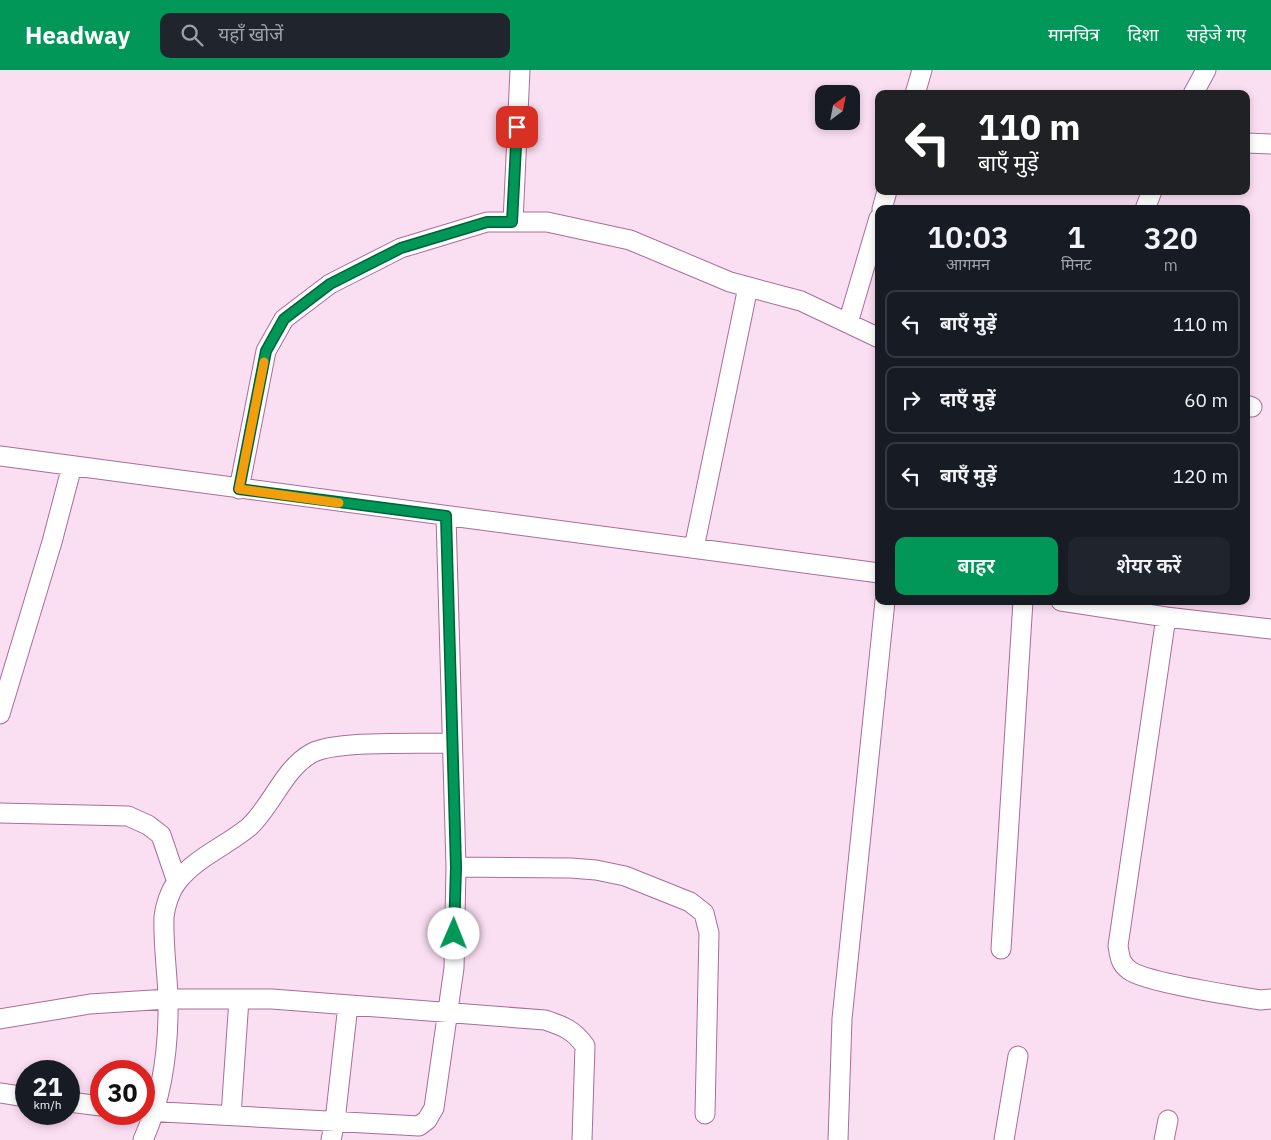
<!DOCTYPE html>
<html lang="hi">
<meta charset="utf-8">
<style>
:root{--surface:#171b24;--page:#20242c;--text:#f1f3f6;--muted:#9ea1a6;--line:#363941;--accent:#009758}
body{margin:0;font-family:"IBM Plex Sans","Noto Sans Devanagari",sans-serif;background:var(--page);color:var(--text);height:100vh;display:flex;flex-direction:column;font-size:19px;white-space:nowrap}
*{box-sizing:border-box;margin:0}
p{font-size:16px;color:var(--muted)}
.icon{flex:none;width:28px;height:28px;fill:none;stroke:currentColor;stroke-width:2;stroke-linecap:round;stroke-linejoin:round}
.map{position:relative;flex:1;overflow:hidden}
.drawer{position:absolute;left:875px;top:135px;width:375px;height:400px;display:flex;flex-direction:column;background:var(--surface);border-radius:10px;box-shadow:0 2px 8px #0003}
.drawer>*{flex:none}
.banner{position:absolute;left:875px;top:20px;width:375px;height:105px;border-radius:10px;box-shadow:0 2px 8px #0003;background:#202124;color:#fff;overflow:hidden}
.needle{width:32px;rotate:32deg}
.fabs{position:absolute;left:815px;top:15px;display:grid;gap:10px}
.fabs a{display:grid;place-items:center;width:45px;height:45px;border-radius:10px;background:var(--surface);box-shadow:0 2px 8px #0003;font-size:25px}
.speed{position:absolute;left:15px;top:990px;display:flex;gap:10px;font-size:25px;font-weight:700;text-align:center}
.speed>*{display:grid;place-content:center;width:65px;height:65px;border-radius:50%;background:var(--surface);box-shadow:0 2px 8px #0003;line-height:1}
.speed small{font-size:12px;font-weight:400}
.speed .limit{border:8px solid #d22;background:#fff;color:#111}
.pin{position:absolute;display:grid;place-items:center;width:42px;height:42px;color:#fff;margin:-21px;border-radius:10px;box-shadow:0 2px 8px #0006}
.me{position:absolute;width:55px;margin:-28px;rotate:1deg;stroke-linejoin:round;filter:drop-shadow(0 0 4px #0008)}
.turn{display:flex;align-items:center;gap:18px;height:105px;padding:0 20px;font-size:22px}
.turn .icon{width:65px;height:65px;stroke-width:2.5}
.turn b{display:block;font-size:35px;line-height:42px}
.eta{display:flex;justify-content:space-evenly;align-items:center;height:85px;text-align:center}
.eta b{font-size:30px;font-weight:600;line-height:35px}
.primary-button{display:flex;gap:10px;margin-top:auto;padding:10px 20px}
.primary-button a{flex:1;height:58px;border-radius:10px;background:var(--accent);color:#fff;font-size:20px;font-weight:600;line-height:58px;text-align:center}
.primary-button a+a{background:var(--page);color:var(--text)}
ul{padding:0;list-style:none}
li{display:flex;align-items:center;gap:15px;height:68px;margin:0 10px 8px;padding:0 10px;border:2px solid var(--line);border-radius:10px}
li div{flex:1}
li b{display:block;font-size:19px}
li em{font-style:normal}
header{display:flex;align-items:center;gap:30px;box-sizing:border-box;height:70px;padding:0 25px;background:var(--accent);color:#fff}
header strong{font-size:24px}
nav{display:flex;gap:28px;margin-inline-start:auto;font-size:18px}
.search{width:350px;height:45px;background:var(--page);display:flex;align-items:center;gap:12px;box-sizing:border-box;padding:0 18px;border-radius:10px;color:var(--muted);font-size:19px}
.map>svg:first-child{display:block}
.lines{fill:none;stroke-linecap:round;stroke-linejoin:round}
.street-casing{stroke:#a96d9a;stroke-width:21}
.street{stroke:#fff;stroke-width:19}
.route-casing{stroke:#006239;stroke-width:12}
.route{stroke:#009758;stroke-width:9}
.slow{stroke:#f59e0b;stroke-width:9}
</style>
<header>
<strong>Headway</strong>
<div class="search"><svg class="icon" aria-label="search" viewBox="0 0 24 24"><circle cx="10" cy="10" r="6"/><path d="M15 15l6 6"/></svg>यहाँ खोजें</div>
<nav><a>मानचित्र</a><a>दिशा</a><a>सहेजे गए</a></nav>
</header>
<div class="map">
<svg width="1271" height="1070" viewBox="0 0 1271 1070">
<rect width="100%" height="100%" fill="#fadef2"/>
<g class="lines">
<defs>
<path id="street" d="M915,24L922,0
M1193,24L1206,0
M1246,73L1271,74
M882,139L887,121
M1145,139L1152,121
M513,152L520,0
M848,253L879,148
M1246,335L1252,337
M0,386L879,503
M239,419L266,281L284,249L330,214L401,178L487,152H547L630,170L730,212L801,231L879,268
M694,478L748,217
M1061,531L1166,547L1271,559
M1166,547L1118,876C1120,887 1120,893 1129,900C1144,912 1236,926 1260,930L1271,929
M0,644L52,472L72,396
M0,743L128,746L148,755L161,765L177,812
M456,797L571,798L596,800L625,806L690,832L704,843L709,863L705,1044
M1001,879L1023,531
M0,949L90,934L168,929H272L545,950C563,956 574,960 585,976L582,1070
M0,1023L26,1027
M69,1032L101,1036
M144,1041L419,1056L427,1050L434,1038L454,898L456,797L446,446
M231,1045L239,929
M143,1070C163,1026 169,974 168,926C167,900 163,873 164,847C165,836 170,821 177,812C195,788 226,776 249,757C272,736 284,698 312,683C336,670 421,674 451,673
M331,1070L335,1051L348,935
M838,1070L842,949L885,531
M1004,1070L1018,986
M1164,1070L1168,1050"/>
</defs>
<use href="#street" class="street-casing"/>
<use href="#street" class="street"/>
</g>
<g class="lines">
<defs>
<path id="route" d="M454,864L456,797L446,446L239,419L266,281L284,249L330,214L401,178L487,152H512L517,57"/>
</defs>
<use href="#route" class="route-casing"/>
<use href="#route" class="route"/>
<path class="slow" d="M264,292L239,419L339,433"/>
</g>
</svg>
<div class="fabs">
<a><svg class="needle" viewBox="-14 -14 28 28"><path d="M0-13l5 13h-10z" fill="#e53935"/><path d="M0 13l5-13h-10z" fill="#9ea1a6"/></svg></a>
</div>
<div class="speed"><div>21<small>km/h</small></div><div class="limit">30</div></div>
<div class="pin" style="left:517px;top:57px;background:#d93025"><svg class="icon" aria-label="arrive" viewBox="0 0 24 24"><path d="M6 21V4h12l-3 4 3 4H6"/></svg></div>
<svg class="me" style="left:454px;top:864px" viewBox="-20 -20 40 40"><circle r="19" fill="#fff"/><path d="M0-13L10 11 0 6-10 11z" fill="#009758"/></svg>
<div class="banner">
<div class="turn"><svg class="icon" aria-label="left" viewBox="0 0 24 24"><path d="M17 20v-9H6M10 6l-5 5 5 5"/></svg><div><b>110 m</b>बाएँ मुड़ें</div></div>
</div>
<section class="drawer">
<div class="eta">
<div><b>10:03</b><p>आगमन</p></div>
<div><b>1</b><p>मिनट</p></div>
<div><b>320</b><p>m</p></div>
</div>
<ul>
<li><svg class="icon" aria-label="left" viewBox="0 0 24 24"><path d="M17 20v-9H6M10 6l-5 5 5 5"/></svg><div><b>बाएँ मुड़ें</b></div><em>110 m</em></li>
<li><svg class="icon" aria-label="right" viewBox="0 0 24 24"><path d="M7 20v-9h11M14 6l5 5-5 5"/></svg><div><b>दाएँ मुड़ें</b></div><em>60 m</em></li>
<li><svg class="icon" aria-label="left" viewBox="0 0 24 24"><path d="M17 20v-9H6M10 6l-5 5 5 5"/></svg><div><b>बाएँ मुड़ें</b></div><em>120 m</em></li>
</ul>
<div class="primary-button"><a>बाहर</a><a>शेयर करें</a></div>
</section>
</div>
